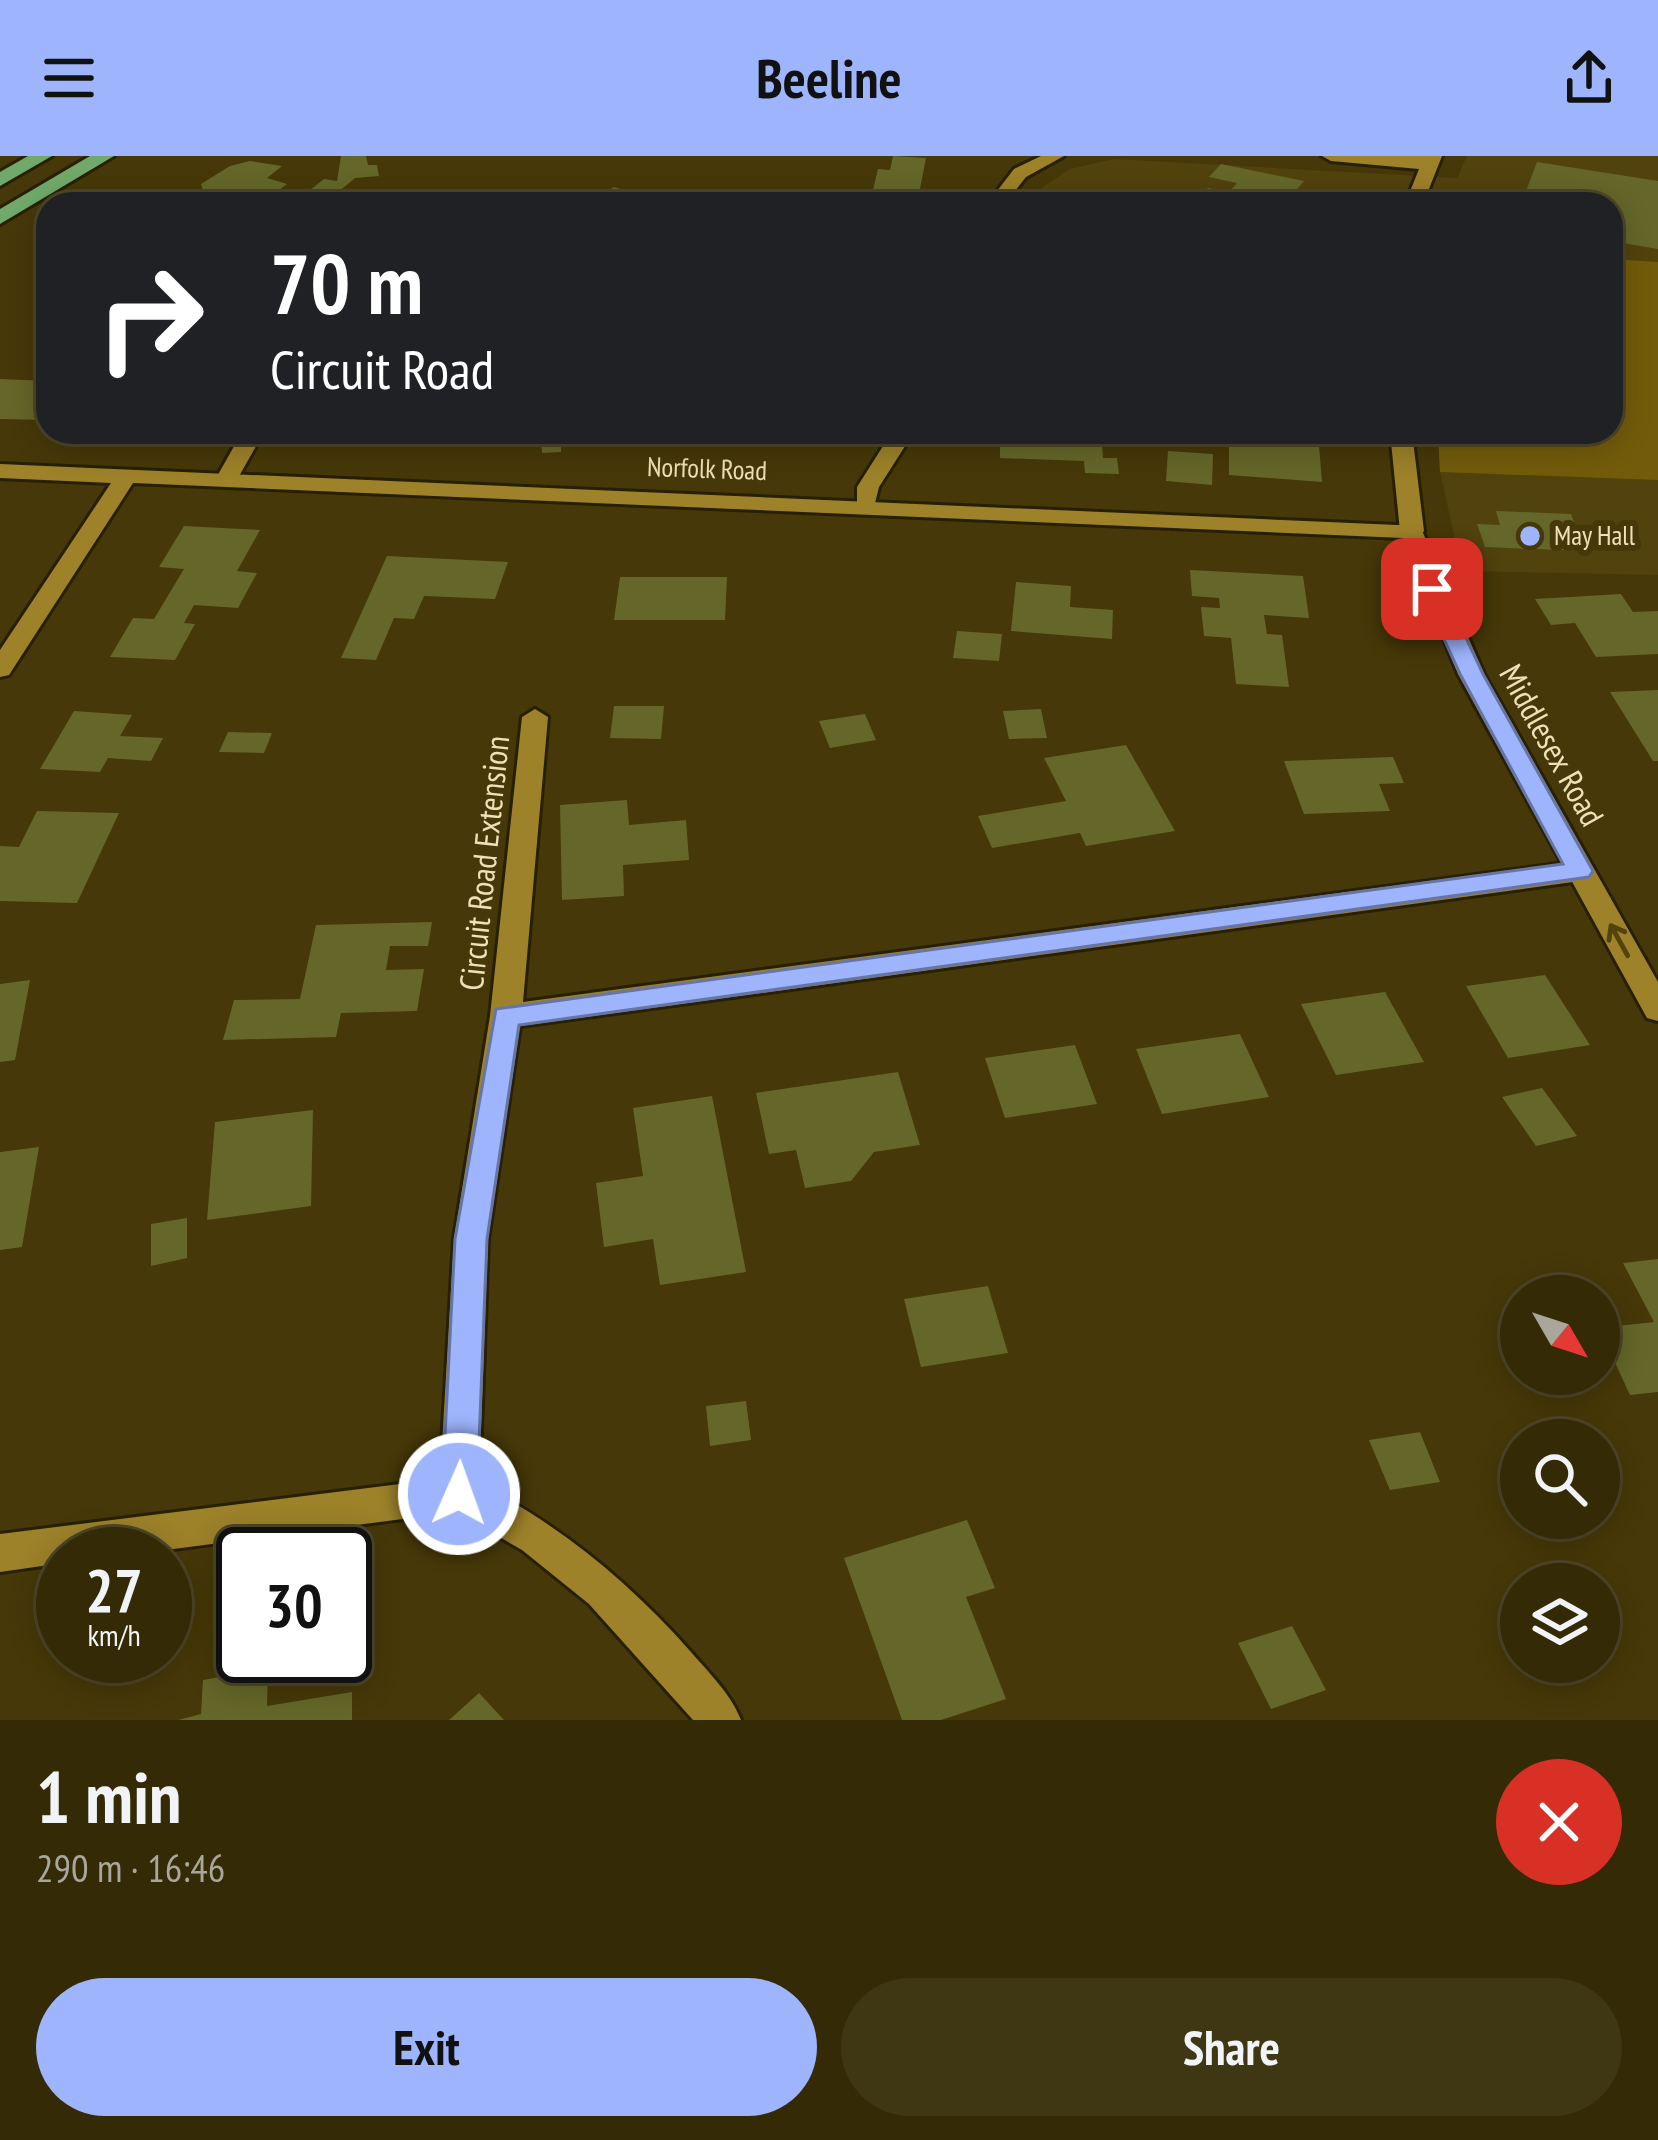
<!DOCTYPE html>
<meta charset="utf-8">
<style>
:root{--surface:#342a06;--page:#3f3614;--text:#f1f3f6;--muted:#a9a79b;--line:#4e4628;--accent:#9eb4fd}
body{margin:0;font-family:"PT Sans Narrow",sans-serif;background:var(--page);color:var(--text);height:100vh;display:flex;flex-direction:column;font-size:45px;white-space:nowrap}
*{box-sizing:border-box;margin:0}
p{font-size:39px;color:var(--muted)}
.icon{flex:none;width:66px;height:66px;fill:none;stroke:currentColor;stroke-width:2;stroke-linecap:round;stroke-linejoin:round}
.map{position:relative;height:1564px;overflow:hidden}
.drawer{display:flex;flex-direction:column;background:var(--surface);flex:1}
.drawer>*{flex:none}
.hud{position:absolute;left:36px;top:36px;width:1587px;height:252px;border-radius:36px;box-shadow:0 6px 30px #0003,0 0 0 3px var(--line);background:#202124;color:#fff;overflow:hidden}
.needle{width:78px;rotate:129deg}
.tools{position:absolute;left:1500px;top:1119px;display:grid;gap:24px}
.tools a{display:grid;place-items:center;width:120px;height:120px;border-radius:50%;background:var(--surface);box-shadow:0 6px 30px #0003,0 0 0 3px var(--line);font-size:60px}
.speed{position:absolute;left:36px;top:1371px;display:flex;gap:24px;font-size:60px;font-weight:700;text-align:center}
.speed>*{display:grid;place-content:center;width:156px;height:156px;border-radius:50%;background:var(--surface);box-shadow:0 6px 30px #0003,0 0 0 3px var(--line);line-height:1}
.speed small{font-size:30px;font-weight:400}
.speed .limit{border:6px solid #111;border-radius:18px;background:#fff;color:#111}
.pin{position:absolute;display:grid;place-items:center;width:102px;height:102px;color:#fff;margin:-51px;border-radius:24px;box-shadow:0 6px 18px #0006}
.me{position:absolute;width:132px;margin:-66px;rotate:2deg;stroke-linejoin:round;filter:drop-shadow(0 0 9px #0008)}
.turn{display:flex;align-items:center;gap:42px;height:252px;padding:0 36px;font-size:54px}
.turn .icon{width:156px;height:156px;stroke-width:2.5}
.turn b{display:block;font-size:84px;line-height:102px}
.round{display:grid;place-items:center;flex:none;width:126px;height:126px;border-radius:63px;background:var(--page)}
.overview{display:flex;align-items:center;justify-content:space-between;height:204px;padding:0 36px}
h1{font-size:72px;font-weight:800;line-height:90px}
.button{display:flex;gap:24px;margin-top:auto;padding:24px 36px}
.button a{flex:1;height:138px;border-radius:72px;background:var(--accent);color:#111;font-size:48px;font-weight:800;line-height:138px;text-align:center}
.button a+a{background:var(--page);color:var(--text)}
header{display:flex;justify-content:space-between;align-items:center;height:156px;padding:0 36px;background:var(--accent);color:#111;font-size:54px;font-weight:800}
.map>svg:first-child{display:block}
.built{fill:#52420d}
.green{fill:#725c0b}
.building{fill:#646729}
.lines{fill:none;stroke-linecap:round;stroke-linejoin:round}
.minor-casing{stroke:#282005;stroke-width:6}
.tertiary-casing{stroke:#282005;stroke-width:6}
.trunk-casing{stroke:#282005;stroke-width:6}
.minor{fill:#9d822a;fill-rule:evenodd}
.tertiary{fill:#9d822a;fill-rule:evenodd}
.trunk{fill:#70a969;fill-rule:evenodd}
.oneway{stroke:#53430d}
.route{fill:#9eb4fd;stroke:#6775a4;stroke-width:3}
.poi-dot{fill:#9eb4fd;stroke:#463808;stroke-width:4.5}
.labels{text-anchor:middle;stroke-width:12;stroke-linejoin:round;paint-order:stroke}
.far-street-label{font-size:27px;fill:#eee1b9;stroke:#463808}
.far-poi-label{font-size:27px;fill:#eee1b9;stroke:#463808;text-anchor:start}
.street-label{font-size:33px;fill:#eee1b9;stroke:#463808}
</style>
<header><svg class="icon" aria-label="menu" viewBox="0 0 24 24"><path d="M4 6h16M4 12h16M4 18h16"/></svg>Beeline<svg class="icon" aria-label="share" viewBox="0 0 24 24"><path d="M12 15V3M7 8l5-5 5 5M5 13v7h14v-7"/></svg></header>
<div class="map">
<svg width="1658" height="1564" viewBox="0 0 1658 1564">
<rect width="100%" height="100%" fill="#463808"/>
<path class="built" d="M1467,0H1658V419L1462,415L1440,316L1438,276H1611V48H1030L1044,30L1070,13L1114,3L1457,22Z"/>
<path class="green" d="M1611,103L1658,106V324L1440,316L1438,276H1611Z"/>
<path class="building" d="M341,0H366L368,9H377L379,20L355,22L336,38L310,34L324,23L337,25Z
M893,0L926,2L918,43L882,41L883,35L873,34L878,13L890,14Z
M250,5L282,10L267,22L287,28L264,45L203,34L201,28L230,10Z
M1537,6L1658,25V93L1611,85V48H1521Z
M1221,8L1304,25L1285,48H1220L1200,40L1208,32L1229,36L1237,27L1209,21Z
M614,31L650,42L639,48H586Z
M0,223L48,225V264L0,263Z
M541,276H561V296L542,297Z
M1000,276H1101L1103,302H1117L1119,318L1085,317L1084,305L1000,302Z
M1229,276L1318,277L1322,326L1229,319Z
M1168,295L1213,298L1212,329L1166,325Z
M1496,355L1571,358L1585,395L1485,391L1477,368L1500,369Z
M184,370L260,374L237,415L257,417L238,452L194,449L184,467L195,468L175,504L110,501L133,462L154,463L184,413L159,411Z
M387,400L508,406L495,443L424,440L414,463L394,462L376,504L341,502Z
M1190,414L1303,420L1309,462L1264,459L1267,478L1282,479L1289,531L1236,528L1231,482L1204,480L1201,451L1220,452L1219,442L1192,440Z
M620,421H727L725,464H614Z
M1016,426L1071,430L1070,451L1113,454L1112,483L1011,475Z
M1621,438L1633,456L1658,455V498L1596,501L1575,467L1551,469L1535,443Z
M957,475L1002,478L999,505L953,502Z
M1658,534V605H1653L1610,536Z
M614,550H664L661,583L610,582Z
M1041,553L1047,582L1009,583L1003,555Z
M74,555L132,559L120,580L163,582L151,605L108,602L100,616L40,613Z
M865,558L876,584L830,592L819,565Z
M228,576L272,577L264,597L219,596Z
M1126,589L1175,675L1086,690L1080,677L992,692L978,660L1066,645L1044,602Z
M1393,601L1404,627L1379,628L1390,655L1304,658L1284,605Z
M627,644L629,669L686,664L689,704L623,709L624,740L562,744L560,649Z
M37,655L119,657L77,747L0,745V690L19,691Z
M432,766L428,790H390L386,814L424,813L417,855L341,857L336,881L223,884L234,844L300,843L316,769Z
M1545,819L1590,889L1508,902L1466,830Z
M30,824L15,904L0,906V828Z
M1385,836L1424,906L1336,919L1301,848Z
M1240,878L1269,941L1162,958L1136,893Z
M1075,889L1097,948L1005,962L985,902Z
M898,916L920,989L874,996L851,1025L805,1032L796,994L769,998L756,937Z
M1542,932L1577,980L1536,990L1502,941Z
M712,940L746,1116L660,1129L653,1083L604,1091L596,1027L643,1020L633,952Z
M313,954L311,1050L207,1064L215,966Z
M39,991L22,1091L0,1094V996Z
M187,1062V1102L151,1110V1068Z
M1658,1103V1236L1630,1239L1599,1172L1654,1166L1623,1107Z
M988,1130L1008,1197L921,1211L904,1143Z
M746,1245L751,1284L710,1290L706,1250Z
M1420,1276L1440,1326L1390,1334L1369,1284Z
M967,1364L995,1432L966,1441L1006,1543L941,1564H902L844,1402Z
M1292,1470L1326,1534L1271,1553L1238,1487Z
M268,1512L267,1550L352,1536V1564H178L201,1558L203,1524Z
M479,1537L504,1564H449Z"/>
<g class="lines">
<defs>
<path id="minor" d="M1041,0H1064L1026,21L1005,48H987L1014,13Z
M1322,0H1442L1423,48H1405L1419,13L1331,5Z
M242,276H264L234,329H218L215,324Z
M892,276H914L879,331L873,355H857V331Z
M1390,276H1412L1424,375L1420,380L1412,382L1400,375Z
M535,553L548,561L523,846L1580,705L1594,715L1580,725L520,870L488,1083L479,1328C562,1370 630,1427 691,1496C709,1517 731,1538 741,1564H693L589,1448L522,1394L456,1356L135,1398H63V1407L0,1416V1378L440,1323L454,1083L490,860L522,561Z"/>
<path id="tertiary" d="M0,308L1420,370L1484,518L1658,826V865L1647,862L1458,518L1403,382L133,327L9,519L0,521V494L111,327L0,322Z"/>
<path id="trunk" d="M28,0H52L0,30V16Z
M90,0H114L0,68V53Z"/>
</defs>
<use href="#minor" class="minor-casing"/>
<use href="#tertiary" class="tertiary-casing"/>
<use href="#trunk" class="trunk-casing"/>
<use href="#minor" class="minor"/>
<use href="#tertiary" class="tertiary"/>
<use href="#trunk" class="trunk"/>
</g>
<defs><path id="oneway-shaft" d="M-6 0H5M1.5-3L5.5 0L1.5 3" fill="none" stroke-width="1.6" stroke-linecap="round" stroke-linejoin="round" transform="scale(3)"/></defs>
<use class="oneway" href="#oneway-shaft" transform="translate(1619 784) rotate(-119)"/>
<path class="route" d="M1432,427L1443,433L1483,518L1593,715L1589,721L519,869L487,1083L477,1338L472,1349L459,1354L447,1349L442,1338L455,1083L496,853L1563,708L1460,518L1421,433Z"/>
<circle class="poi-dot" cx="1530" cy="380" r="12"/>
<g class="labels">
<g class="far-street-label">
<text transform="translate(707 313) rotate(2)" y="9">Norfolk Road</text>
</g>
<g class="far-poi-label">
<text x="1554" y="389">May Hall</text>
</g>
<g class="street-label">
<text transform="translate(1552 589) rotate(61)" y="12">Middlesex Road</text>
<text transform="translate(484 707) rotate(-84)" y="12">Circuit Road Extension</text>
</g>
</g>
</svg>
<div class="tools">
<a><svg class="needle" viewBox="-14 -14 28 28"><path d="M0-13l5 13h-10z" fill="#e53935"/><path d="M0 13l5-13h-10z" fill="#a9a79b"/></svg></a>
<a><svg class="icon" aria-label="search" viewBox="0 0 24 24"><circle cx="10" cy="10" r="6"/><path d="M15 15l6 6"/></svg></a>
<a><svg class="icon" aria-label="layers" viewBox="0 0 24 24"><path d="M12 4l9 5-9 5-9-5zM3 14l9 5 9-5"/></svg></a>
</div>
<div class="speed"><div>27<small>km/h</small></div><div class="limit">30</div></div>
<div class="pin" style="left:1432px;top:433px;background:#d93025"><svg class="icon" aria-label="arrive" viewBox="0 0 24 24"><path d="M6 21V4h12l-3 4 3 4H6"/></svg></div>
<svg class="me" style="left:459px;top:1338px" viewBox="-20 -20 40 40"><circle r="17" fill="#9eb4fd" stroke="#fff" stroke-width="3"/><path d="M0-11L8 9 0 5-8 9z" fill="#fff"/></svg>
<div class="hud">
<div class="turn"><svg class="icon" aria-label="right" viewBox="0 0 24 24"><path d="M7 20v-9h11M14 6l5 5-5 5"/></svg><div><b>70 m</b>Circuit Road</div></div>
</div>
</div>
<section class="drawer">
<div class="overview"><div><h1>1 min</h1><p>290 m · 16:46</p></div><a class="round" style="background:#d93025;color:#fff"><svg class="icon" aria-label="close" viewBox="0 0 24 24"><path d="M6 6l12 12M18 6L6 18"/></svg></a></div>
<div class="button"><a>Exit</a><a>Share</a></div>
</section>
